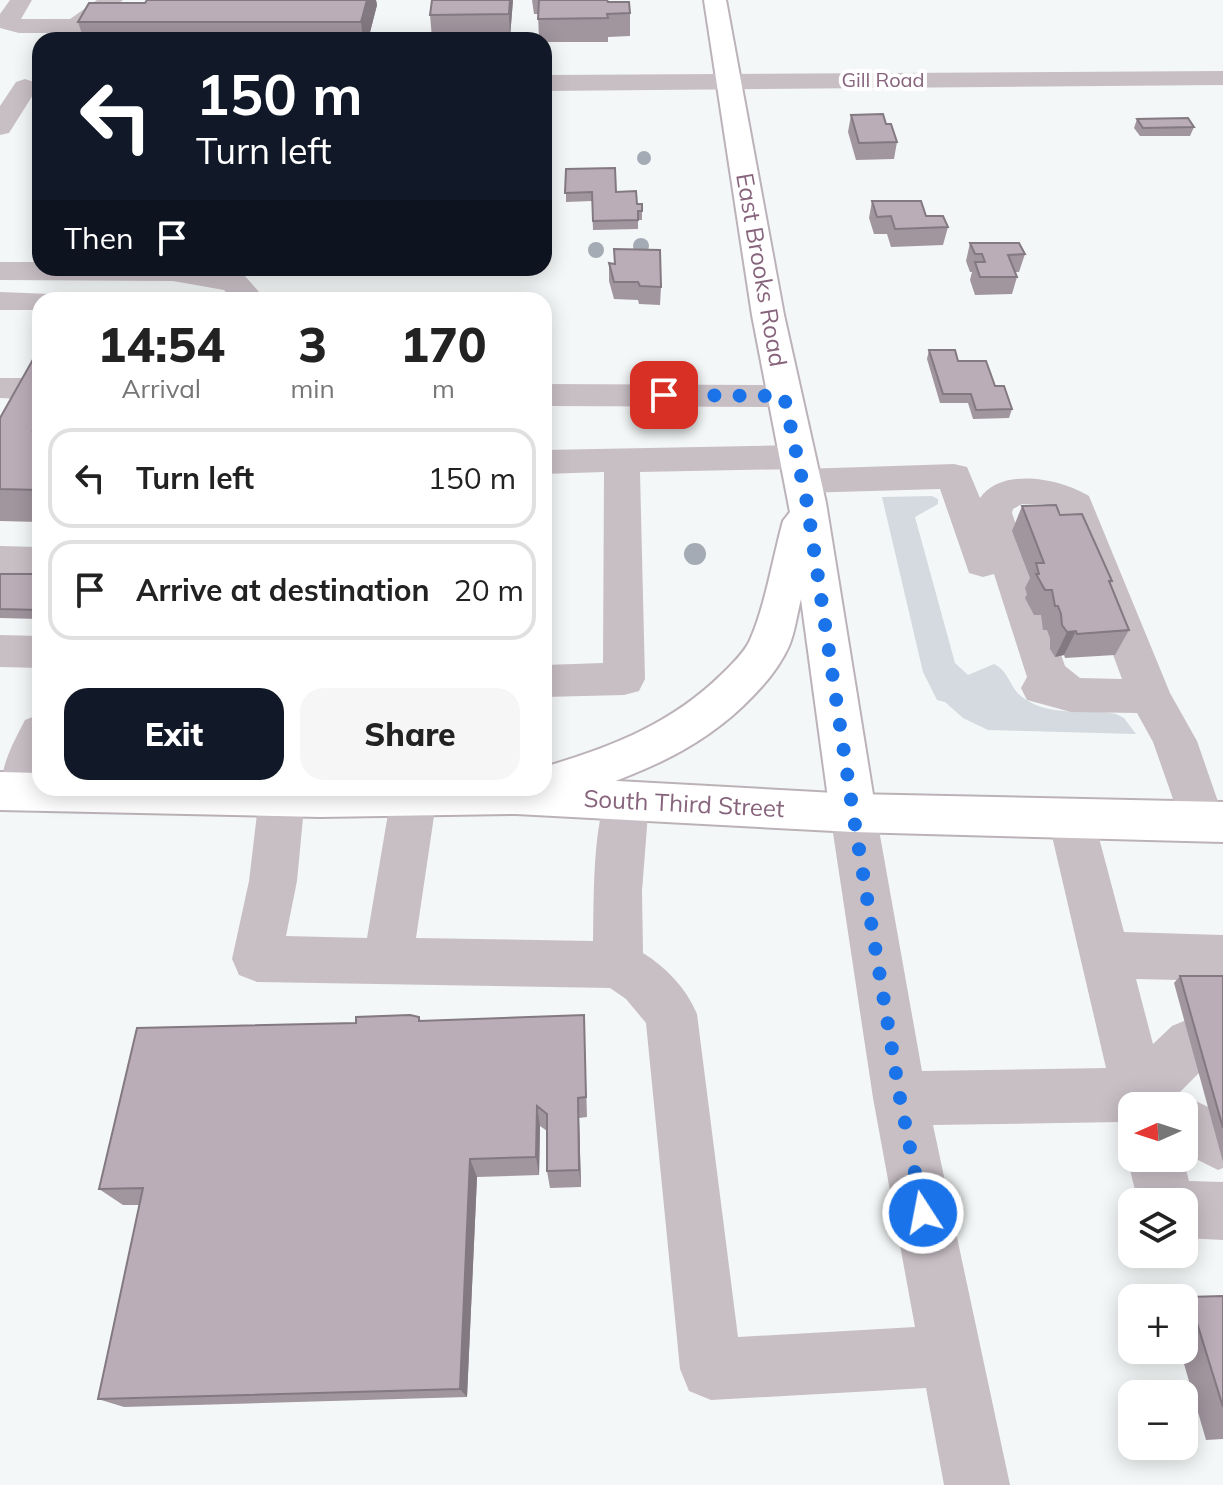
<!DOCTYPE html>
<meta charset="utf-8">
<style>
:root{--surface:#fff;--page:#f6f6f6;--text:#222;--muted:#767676;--line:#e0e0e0;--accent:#111827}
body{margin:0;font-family:Mulish,sans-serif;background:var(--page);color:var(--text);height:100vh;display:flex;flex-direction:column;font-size:30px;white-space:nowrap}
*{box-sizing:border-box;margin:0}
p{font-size:26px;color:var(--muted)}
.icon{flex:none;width:44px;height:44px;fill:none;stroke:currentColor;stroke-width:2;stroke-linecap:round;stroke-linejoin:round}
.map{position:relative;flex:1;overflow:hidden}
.panel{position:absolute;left:32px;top:292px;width:520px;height:504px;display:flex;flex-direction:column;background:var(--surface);border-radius:24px;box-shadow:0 4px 20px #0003}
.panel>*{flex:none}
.guide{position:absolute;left:32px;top:32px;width:520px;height:244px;border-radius:24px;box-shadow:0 4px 20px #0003;background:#111827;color:#fff;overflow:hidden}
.needle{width:52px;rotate:267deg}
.controls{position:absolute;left:1118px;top:1092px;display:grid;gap:16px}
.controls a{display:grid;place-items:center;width:80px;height:80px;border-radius:16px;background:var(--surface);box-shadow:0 4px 20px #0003;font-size:40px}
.pin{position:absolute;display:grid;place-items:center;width:68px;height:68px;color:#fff;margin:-34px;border-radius:16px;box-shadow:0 4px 12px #0006}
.me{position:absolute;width:88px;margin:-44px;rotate:349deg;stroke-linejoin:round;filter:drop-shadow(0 0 6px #0008)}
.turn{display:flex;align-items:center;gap:28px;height:168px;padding:0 32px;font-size:36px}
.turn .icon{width:104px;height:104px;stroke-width:2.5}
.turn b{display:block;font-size:56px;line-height:68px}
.then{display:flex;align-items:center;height:76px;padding:0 32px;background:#0003;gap:16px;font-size:30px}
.eta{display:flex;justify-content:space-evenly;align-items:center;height:136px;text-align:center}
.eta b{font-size:48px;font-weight:800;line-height:56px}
.cta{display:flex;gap:16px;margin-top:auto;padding:16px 32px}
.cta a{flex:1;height:92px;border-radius:24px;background:var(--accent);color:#fff;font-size:32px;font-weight:800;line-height:92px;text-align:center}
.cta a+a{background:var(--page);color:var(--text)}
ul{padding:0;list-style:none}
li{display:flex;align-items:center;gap:24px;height:100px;margin:0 16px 12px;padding:0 16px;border:4px solid var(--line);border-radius:24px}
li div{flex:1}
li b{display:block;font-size:30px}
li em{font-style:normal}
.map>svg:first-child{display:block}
.green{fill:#d4dadf}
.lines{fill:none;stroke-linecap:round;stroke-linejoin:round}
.major-casing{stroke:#bcb2b9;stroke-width:4}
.highway-casing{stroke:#bbb2b8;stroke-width:4}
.minor{fill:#c8bfc5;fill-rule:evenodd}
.major{fill:#fff;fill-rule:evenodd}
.highway{fill:#fff;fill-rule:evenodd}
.tree{fill:#a4abb4}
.wall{fill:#a1959e}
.shaded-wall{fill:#837981}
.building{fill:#bbadb8;stroke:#837981;stroke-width:2}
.route{stroke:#1a73e8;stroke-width:14;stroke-dasharray:0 25.2}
.labels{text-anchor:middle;stroke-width:8;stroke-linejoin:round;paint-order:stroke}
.far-street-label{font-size:20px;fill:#87647c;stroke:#fff}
.street-label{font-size:24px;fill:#87647c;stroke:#fff}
</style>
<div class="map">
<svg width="1223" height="1485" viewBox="0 0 1223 1485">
<rect width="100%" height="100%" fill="#f4f7f7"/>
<path class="green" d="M932,496L938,499V504L915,517L955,663L968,675L994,664C1009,671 1010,688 1022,697C1052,719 1083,707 1116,714L1124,718L1136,734L988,730L963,718L945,702L937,700L923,672L882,497Z"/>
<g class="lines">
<defs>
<path id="major" d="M704,0H726L784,315L826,503L876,813L869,827L853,832L837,827L830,813L801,599C797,614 795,632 789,646C781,664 767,682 753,696C695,757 622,780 544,805L528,799L522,788H544V767C612,747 671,724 722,674C732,664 744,653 750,640C765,607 773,557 783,521L790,512L752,315Z"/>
<path id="highway" d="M0,772L40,773V788H544V777L853,794L1223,802V842L853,832L516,814L320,817L0,810Z"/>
</defs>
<use href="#major" class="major-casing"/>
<use href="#highway" class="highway-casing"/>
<path class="minor" d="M10,0H32L21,19H70L97,0H123L85,30L80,40H56L60,33H19L0,28V14Z
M1223,71V85L544,91V75Z
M25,79L34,82L38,87L9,133L0,135V106L16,82Z
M0,262H40V268H202L245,276L266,300H233L224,290L173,281L0,280Z
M0,292L51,294L55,300H40V310H0Z
M0,378H40V400L0,398Z
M544,384L784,385L796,388L801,396L796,404L784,407L544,406Z
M796,445L809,449L814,457L809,465L796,469L640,472L645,679L639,691L624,695L544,697V665L603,663L604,472L544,474V450Z
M954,464L967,467L980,498C1002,466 1062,479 1089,496L1170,693L1197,741L1223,816L1218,836L1202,842L1186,836L1153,742L1137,713L1071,712L1027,700L1021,688L1027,677L994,574L983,577L969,573L940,489L802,493L789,490L784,481L789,472L802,469ZM1022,504H1044L1060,512L1122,679L1080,678L1065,666L1012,513L1013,509Z
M0,546L40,547V575L0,574Z
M0,635L40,636V668L0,667Z
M40,714V785L31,804L15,810L0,805C0,767 8,753 25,720Z
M626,782L642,787L649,801L642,891L643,953C667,968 686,988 697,1014L738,1337L915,1327L873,1098L830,813L837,799L853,794L869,799L876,813L922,1071L1106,1068L1048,819L1055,805L1071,799L1087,805L1094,819L1124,932L1223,935V981L1136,979L1153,1044L1172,1026L1191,1018L1210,1026L1217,1044L1210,1062L1179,1093L1223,1114V1168L1218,1170L1184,1153V1106H1132V1129L1121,1122L933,1125L1010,1485H944L926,1388L711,1400L689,1391L680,1369L646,1023L626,999L610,988L257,982L239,975L232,959L249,881L259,797L264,788H300L305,797L297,881L286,936L367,938L391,796L395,788H433L437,796L416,938L593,941C594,900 592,823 610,787Z
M1132,1146V1158H1183L1189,1181L1223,1182V1240L1184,1238V1202H1138L1127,1158Z"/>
<use href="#major" class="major"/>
<use href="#highway" class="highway"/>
</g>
<g class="tree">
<circle cx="644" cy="158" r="7"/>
<circle cx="641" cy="246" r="8"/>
<circle cx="596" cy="250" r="8"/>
<circle cx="695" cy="554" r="11"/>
</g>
<path class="wall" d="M147,0H376L377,5L368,40H84L78,22L145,3Z
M432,0H513L510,37L432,38L430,15Z
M532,0H607L608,2L630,13V36L608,37V42H544V40H539L538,14H534Z
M851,115L886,124L897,142L894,159L856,160L848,132Z
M1137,119L1194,127L1190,136H1140L1134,128Z
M566,169L616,192L637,204H642V220H638V229L593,230L592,201L566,202Z
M872,201L926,216L948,227L943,245L891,247L887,234H874L869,218Z
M970,243L1025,254L1019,272H1015L1017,277L1012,294L975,295L970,280L972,272H970L966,261Z
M609,263L661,287L660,305L639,304L638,300L614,299L609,281Z
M40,347V522L0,521V418Z
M929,350L958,361L995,386L1012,409L1009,418L973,419L968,403H940L927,359Z
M1022,506L1060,515L1112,581L1110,584L1129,630L1115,655L1065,658L1064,655L1055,657L1050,649V638L1047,630H1043L1041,615H1034L1025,598L1027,594L1025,588L1030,578L1012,531Z
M0,574H40V619L0,618Z
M1180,976H1223V1162L1174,983Z
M584,1015L587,1117L579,1118L581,1187L550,1188L547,1171V1131L540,1126L539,1175L477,1177L467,1397L124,1407L98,1399L139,1205H123L99,1189L356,1023L419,1017L421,1021Z
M1223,1296V1439L1206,1440L1180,1350H1184V1299L1189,1297Z"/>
<path class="shaded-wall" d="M367,0H376L377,5L368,40H363L361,22Z
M510,0H513L510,37L509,14Z
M40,418V445L33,431Z
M1076,631L1064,655L1055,657L1067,632Z
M578,1098L579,1118L581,1187L579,1170Z
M537,1106L540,1126L539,1175L536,1157Z
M470,1159L477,1177L467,1397L460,1389Z"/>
<path class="building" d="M147,0H367L361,22H78L89,3H145Z
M432,0H510L509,14L430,15Z
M539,0H607L608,2H629L630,13L607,14L608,18L538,19Z
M883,114L886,124H891L897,142L859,143L851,115Z
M1188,118L1194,127L1143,128L1137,119Z
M615,168L616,192L636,191L637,204H642V211H638V220L593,221L592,192L565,193L566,169Z
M872,201H921L926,216H943L948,227L895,229L891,216L877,217Z
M970,243H1019L1025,254L1008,255L1017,277H980L975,262H985L982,254H975Z
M614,249L660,250L661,287L640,286L638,282H614L609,263L615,264Z
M70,293H106L103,300H66Z
M40,347V418L33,431L40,432V490L0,489V418Z
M929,350H955L958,361H986L995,386H1004L1012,409L976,410L971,394H943Z
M1056,505L1060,515L1082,514L1112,581H1109L1129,630L1077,634L1076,631L1067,632L1062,625L1061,614L1058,606H1055L1052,590H1045L1036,574H1039L1036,563H1044L1022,506Z
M0,574H40V610L0,609Z
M1180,976H1223V1128Z
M410,1015L419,1017V1021L584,1015L586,1097L578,1098L579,1170L547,1171V1114L537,1106L536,1157L470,1159L460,1389L98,1399L143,1188L99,1189L137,1028L356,1023V1017Z
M1223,1296V1407L1189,1297Z"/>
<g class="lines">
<path class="route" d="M664,395L784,396L807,503L853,813L900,1098L923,1213"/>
</g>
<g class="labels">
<g class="far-street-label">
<text x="883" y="87">Gill Road</text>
</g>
<g class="street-label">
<text transform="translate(761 270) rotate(80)" y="8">East Brooks Road</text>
<text transform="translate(684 804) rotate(3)" y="8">South Third Street</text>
</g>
</g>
</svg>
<div class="controls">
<a><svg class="needle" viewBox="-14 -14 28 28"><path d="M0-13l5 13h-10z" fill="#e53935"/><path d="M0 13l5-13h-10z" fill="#767676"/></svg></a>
<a><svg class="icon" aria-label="layers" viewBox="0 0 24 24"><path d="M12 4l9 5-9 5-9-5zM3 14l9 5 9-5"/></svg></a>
<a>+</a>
<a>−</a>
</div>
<div class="pin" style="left:664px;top:395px;background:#d93025"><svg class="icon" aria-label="arrive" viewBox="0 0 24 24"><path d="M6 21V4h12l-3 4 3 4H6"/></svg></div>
<svg class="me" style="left:923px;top:1213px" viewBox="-20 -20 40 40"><circle r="17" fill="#1a73e8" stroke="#fff" stroke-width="3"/><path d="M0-11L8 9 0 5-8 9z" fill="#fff"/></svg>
<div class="guide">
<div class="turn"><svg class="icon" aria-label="left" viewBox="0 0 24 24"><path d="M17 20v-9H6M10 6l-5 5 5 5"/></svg><div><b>150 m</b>Turn left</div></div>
<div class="then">Then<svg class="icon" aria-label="arrive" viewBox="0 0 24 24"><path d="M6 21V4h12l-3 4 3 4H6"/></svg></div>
</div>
<section class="panel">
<div class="eta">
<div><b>14:54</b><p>Arrival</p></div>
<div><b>3</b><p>min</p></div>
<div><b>170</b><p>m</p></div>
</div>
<ul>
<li><svg class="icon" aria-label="left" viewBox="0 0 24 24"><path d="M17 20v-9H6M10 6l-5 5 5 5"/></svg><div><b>Turn left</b></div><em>150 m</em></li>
<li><svg class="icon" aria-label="arrive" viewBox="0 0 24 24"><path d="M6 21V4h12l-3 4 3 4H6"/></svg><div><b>Arrive at destination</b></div><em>20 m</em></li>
</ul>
<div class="cta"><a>Exit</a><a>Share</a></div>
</section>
</div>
